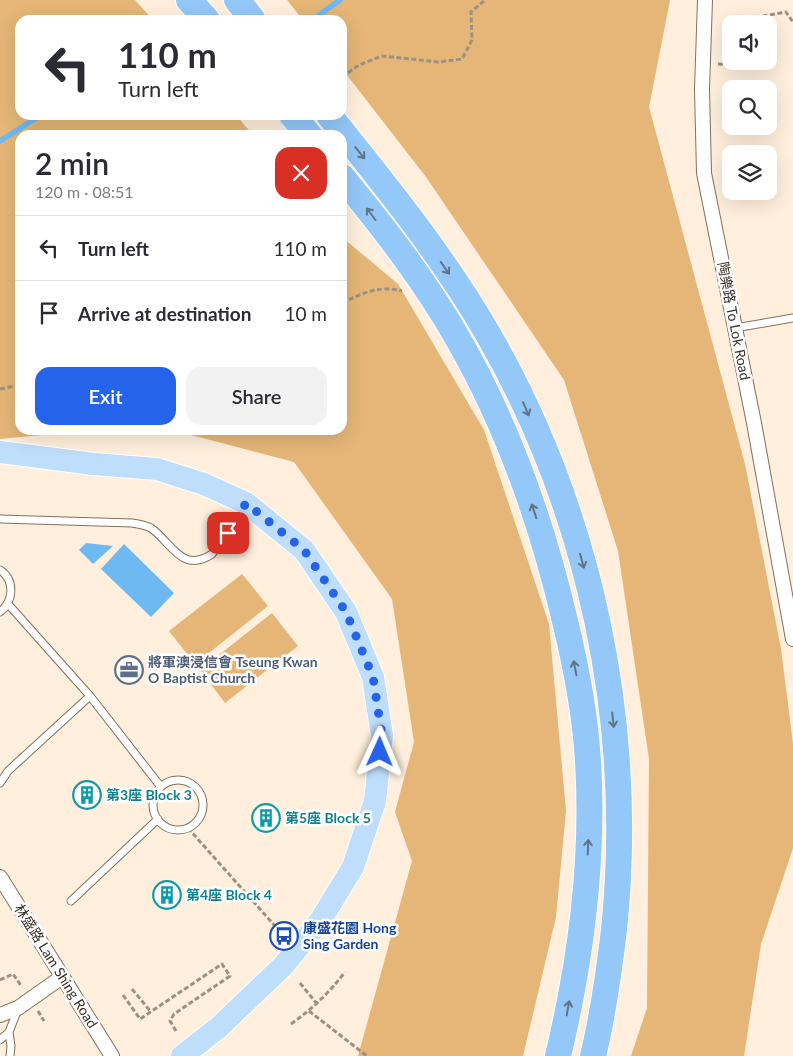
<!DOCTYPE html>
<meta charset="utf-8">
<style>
:root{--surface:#fff;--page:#f2f2f3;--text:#2b2b33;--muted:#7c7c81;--line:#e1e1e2;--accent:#2563eb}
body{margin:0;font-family:Lato,"Noto Sans TC",sans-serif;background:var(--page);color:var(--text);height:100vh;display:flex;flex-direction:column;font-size:19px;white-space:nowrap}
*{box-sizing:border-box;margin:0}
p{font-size:16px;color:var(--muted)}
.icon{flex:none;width:28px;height:28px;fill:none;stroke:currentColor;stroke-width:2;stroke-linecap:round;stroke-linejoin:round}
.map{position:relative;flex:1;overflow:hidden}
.details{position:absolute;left:15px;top:130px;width:332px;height:305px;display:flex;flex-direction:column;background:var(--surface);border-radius:15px;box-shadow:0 5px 20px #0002}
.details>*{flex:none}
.hud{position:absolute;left:15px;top:15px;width:332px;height:105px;border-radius:15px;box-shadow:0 5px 20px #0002;background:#fff;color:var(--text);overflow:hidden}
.buttons{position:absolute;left:722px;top:15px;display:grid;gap:10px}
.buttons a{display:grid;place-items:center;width:55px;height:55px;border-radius:10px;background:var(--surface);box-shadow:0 5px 20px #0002;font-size:25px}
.pin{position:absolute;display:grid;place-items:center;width:42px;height:42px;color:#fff;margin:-21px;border-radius:10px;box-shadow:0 2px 8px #0006}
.me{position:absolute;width:55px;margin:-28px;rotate:1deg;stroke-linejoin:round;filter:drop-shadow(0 0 4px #0008)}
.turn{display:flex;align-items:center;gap:18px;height:105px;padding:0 20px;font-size:22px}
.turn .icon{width:65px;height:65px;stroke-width:2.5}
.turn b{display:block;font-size:35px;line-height:42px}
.round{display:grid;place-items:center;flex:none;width:52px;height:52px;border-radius:15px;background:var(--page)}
.headline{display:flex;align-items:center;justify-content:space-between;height:85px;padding:0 20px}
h1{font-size:30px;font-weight:600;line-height:38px}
.action{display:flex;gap:10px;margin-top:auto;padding:10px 20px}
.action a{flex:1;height:58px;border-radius:15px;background:var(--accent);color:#fff;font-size:20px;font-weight:600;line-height:58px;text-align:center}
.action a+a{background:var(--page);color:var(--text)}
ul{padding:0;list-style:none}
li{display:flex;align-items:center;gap:15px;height:65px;padding:0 20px;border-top:1px solid var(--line)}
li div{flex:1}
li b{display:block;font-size:19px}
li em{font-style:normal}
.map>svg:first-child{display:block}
.green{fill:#e5b677}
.water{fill:#6eb9f1}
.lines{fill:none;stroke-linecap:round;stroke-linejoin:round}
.stream{stroke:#6eb9f1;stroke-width:5.5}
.lane-casing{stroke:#82715c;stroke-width:9}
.street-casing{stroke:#82715c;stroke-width:16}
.primary-casing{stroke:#fff;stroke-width:24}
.highway-casing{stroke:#fff;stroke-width:28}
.path{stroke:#9c9182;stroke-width:3;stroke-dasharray:5 2.5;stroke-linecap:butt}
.lane{stroke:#fff;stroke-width:7}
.street{stroke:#fff;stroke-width:14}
.primary{stroke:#bfdefb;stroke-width:22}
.highway{stroke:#94c8f9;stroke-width:26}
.highway-bridge-casing{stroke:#fff;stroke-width:28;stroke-linecap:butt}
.highway-bridge{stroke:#94c8f9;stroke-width:26}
.oneway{stroke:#617485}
.route{stroke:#2563eb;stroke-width:9;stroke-dasharray:0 16.2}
.labels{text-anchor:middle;stroke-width:5;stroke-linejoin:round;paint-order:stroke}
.street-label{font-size:14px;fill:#373026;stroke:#fff}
.service-label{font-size:14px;font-weight:bold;fill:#4e5e75;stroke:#fff;text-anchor:start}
.culture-label{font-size:14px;font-weight:bold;fill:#0d838f;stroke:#fff;text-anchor:start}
.transit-label{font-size:14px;font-weight:bold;fill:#164399;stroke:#fff;text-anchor:start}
</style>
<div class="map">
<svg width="793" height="1056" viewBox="0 0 793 1056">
<rect width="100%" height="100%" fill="#ffefdc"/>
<path class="green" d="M0,0H135L153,20H20V115H236L253,135H20V430H94L0,439Z
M287,0H670L649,107L745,464L781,649L793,744V848L761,944L744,1056H631L647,1008L649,759L618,551L564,380L426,177L343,70L342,20H303Z
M343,238L398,284L484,430L549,624L566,811L556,917L523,1056H358L412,861L395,812L414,742L392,599L294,462L172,430H342Z
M242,574L268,606L195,664L169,631Z
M272,613L298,646L225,703L200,670Z"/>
<path class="water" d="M86,543L113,546L93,564L79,550Z
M124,544L174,593L151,617L101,569Z"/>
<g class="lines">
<path class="stream" d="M312,20L340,0
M0,141L41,115"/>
<defs>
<path id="lane" d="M735,328L793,318
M0,519L132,523C139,524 145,525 151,528C172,543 182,574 212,554L237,520L244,506
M0,570C15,580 14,601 0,612
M8,604L90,696L161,787
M153 805a25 25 0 1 1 50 0a25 25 0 1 1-50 0Z
M0,783L8,771L90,696
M71,901L158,819
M0,1040L9,1032
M10,1056L11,1046L9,1032L18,1009"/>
<path id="street" d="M705,0L702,89L704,173L754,423L793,639
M0,877L112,1056
M0,1015L18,1008L62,977"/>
<path id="primary" d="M0,452L93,464L157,469L204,484L246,503L304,550L346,612L373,677L382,736L375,801L353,867L320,921L283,966L218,1028L182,1056"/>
<path id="highway" d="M189,0L207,20
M237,0L253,20
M329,115C385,185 443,256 488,334C591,513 635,725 614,930C609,972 603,1015 593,1056
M342,177C384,228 425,281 458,339C508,426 542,523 565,621C576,666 585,713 588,761C594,859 581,960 558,1056"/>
</defs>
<use href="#lane" class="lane-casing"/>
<use href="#street" class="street-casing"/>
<use href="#primary" class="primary-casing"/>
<use href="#highway" class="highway-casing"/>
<path class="path" d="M736,24V21L786,12L793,22
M718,64L736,65V61
M342,77L359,65L382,56L439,62L462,59L472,40L471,12L485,0
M342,303C363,293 379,285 402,291
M0,389L20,385
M188,828L275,926
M0,980L13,974L22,987
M300,983L317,1004
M132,989L151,1012
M123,995L140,1019L222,964L230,976L174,1014L170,1021L176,1031
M38,1011L44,1021
M309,1011L367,1056
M291,1024C312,1009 329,993 345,972"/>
<use href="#lane" class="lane"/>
<use href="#street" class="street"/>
<use href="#primary" class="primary"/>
<use href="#highway" class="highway"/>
<defs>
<path id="highway-bridge" d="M292,115L309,135"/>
</defs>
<use href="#highway-bridge" class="highway-bridge-casing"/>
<use href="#highway-bridge" class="highway-bridge"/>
</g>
<defs><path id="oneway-shaft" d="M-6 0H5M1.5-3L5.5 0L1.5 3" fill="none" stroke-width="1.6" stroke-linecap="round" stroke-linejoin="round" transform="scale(1.25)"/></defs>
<g class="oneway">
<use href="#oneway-shaft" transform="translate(360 153) rotate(51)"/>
<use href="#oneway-shaft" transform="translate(371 214) rotate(-127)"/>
<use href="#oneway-shaft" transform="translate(445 268) rotate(55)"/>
<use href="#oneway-shaft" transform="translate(526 409) rotate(66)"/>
<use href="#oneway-shaft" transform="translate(534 511) rotate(-108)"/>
<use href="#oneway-shaft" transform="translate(582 561) rotate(75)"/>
<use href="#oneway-shaft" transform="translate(575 668) rotate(-101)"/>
<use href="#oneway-shaft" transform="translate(613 720) rotate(84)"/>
<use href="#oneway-shaft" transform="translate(588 847) rotate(-88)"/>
<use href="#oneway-shaft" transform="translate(568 1008) rotate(-80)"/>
</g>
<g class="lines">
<path class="route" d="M228,533L246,503L304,550L346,612L373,677L382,736L380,752"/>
</g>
<defs>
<symbol id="office-ring" viewBox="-11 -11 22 22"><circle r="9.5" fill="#fff" stroke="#5c6f8a" stroke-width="1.5"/><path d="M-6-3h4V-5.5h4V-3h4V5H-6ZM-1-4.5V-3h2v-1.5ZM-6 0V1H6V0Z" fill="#5c6f8a"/></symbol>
<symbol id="building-ring" viewBox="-11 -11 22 22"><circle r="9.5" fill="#fff" stroke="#0f9aa8" stroke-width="1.5"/><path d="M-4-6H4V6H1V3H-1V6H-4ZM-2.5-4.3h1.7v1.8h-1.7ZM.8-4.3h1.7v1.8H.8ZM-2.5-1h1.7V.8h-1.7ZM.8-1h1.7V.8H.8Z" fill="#0f9aa8"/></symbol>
<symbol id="bus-ring" viewBox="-11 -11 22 22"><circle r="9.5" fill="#fff" stroke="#1a4fb4" stroke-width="1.5"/><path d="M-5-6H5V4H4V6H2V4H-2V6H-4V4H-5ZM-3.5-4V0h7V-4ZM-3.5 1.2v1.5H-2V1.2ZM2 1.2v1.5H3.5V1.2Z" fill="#1a4fb4"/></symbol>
</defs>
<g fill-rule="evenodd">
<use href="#office-ring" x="113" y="654" width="32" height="32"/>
<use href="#building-ring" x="71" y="779" width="32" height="32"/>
<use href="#building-ring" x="250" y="802" width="32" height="32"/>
<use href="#building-ring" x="151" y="879" width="32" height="32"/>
<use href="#bus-ring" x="268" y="920" width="32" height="32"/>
</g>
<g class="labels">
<g class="street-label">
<text transform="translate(734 321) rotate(79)" y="5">陶樂路 To Lok Road</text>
<text transform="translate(56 966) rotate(58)" y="5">林盛路 Lam Shing Road</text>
</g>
<g class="service-label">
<text x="148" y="667">將軍澳浸信會 Tseung Kwan<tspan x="148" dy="16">O Baptist Church</tspan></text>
</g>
<g class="culture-label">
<text x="106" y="800">第3座 Block 3</text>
<text x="285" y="823">第5座 Block 5</text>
<text x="186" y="900">第4座 Block 4</text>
</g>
<g class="transit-label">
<text x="303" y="933">康盛花園 Hong<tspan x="303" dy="16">Sing Garden</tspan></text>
</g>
</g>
</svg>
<div class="buttons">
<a><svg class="icon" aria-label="sound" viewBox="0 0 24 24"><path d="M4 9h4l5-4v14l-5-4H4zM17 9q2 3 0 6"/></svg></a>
<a><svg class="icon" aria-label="search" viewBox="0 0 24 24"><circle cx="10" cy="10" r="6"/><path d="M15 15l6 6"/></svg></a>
<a><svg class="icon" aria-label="layers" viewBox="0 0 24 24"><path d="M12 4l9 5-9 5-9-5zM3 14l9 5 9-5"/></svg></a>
</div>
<div class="pin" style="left:228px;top:533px;background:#d93025"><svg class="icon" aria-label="arrive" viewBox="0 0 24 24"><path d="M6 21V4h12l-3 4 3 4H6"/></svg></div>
<svg class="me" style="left:380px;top:752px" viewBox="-20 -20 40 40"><path d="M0-17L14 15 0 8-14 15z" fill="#2563eb" stroke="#fff" stroke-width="4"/></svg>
<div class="hud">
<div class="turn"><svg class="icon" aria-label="left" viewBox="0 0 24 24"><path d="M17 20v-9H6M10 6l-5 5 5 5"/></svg><div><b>110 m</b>Turn left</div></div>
</div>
<section class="details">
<div class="headline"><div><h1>2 min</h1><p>120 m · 08:51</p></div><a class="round" style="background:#d93025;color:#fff"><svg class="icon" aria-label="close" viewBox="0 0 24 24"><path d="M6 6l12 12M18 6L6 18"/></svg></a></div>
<ul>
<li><svg class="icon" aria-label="left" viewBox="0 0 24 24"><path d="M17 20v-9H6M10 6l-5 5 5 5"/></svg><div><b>Turn left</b></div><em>110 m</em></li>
<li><svg class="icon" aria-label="arrive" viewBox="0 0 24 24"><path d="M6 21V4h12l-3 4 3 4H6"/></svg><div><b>Arrive at destination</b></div><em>10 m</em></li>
</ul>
<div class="action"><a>Exit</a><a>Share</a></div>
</section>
</div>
